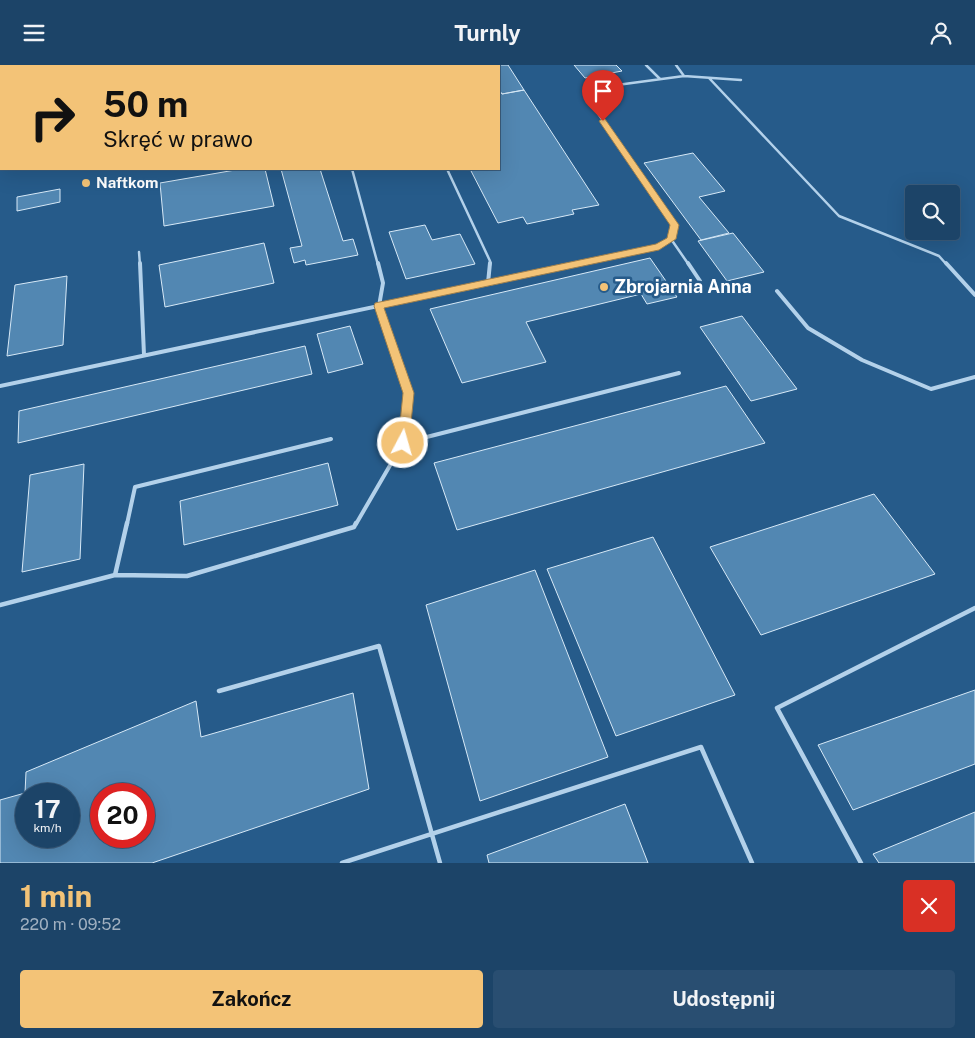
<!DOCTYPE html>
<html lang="pl">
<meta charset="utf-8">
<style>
:root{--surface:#1c4468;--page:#294e71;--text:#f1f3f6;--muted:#a0b0c0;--line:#3a5c7c;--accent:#f3c377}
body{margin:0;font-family:"Public Sans",sans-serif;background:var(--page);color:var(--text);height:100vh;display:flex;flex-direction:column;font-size:19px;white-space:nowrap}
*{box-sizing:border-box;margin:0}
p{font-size:16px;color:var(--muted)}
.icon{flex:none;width:28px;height:28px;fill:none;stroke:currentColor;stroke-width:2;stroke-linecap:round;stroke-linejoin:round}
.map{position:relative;height:798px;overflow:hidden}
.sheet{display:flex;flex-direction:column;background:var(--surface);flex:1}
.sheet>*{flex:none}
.top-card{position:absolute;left:0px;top:0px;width:500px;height:105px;box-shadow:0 5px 20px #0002,0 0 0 1px var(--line);background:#f3c377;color:#111;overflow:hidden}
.controls{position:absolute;left:905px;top:120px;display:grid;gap:10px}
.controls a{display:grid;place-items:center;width:55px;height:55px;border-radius:5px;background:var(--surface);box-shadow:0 5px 20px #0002,0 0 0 1px var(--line);font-size:25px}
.speed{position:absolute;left:15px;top:718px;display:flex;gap:10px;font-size:25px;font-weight:700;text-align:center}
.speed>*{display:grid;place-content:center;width:65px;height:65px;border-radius:50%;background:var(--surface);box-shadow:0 5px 20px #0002,0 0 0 1px var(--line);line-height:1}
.speed small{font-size:12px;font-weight:400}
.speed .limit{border:8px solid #d22;background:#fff;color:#111}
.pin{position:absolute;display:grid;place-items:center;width:42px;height:42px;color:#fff;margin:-51px -21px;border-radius:50% 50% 50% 0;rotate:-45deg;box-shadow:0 0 5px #0007}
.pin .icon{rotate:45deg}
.me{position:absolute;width:55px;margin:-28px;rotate:6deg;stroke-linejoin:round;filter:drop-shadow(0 0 4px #0008)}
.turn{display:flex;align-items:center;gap:18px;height:105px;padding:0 20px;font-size:22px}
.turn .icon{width:65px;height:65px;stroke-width:2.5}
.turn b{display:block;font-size:35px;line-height:42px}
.round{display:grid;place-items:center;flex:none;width:52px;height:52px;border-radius:5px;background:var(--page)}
.head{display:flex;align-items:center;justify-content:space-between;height:85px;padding:0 20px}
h1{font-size:30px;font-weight:700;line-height:38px;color:var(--accent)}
.cta{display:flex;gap:10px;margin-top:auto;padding:10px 20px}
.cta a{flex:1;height:58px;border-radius:5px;background:var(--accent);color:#111;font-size:20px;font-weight:700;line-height:58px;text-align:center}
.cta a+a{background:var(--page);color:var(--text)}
header{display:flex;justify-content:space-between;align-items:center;height:65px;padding:0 20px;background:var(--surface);font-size:22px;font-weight:700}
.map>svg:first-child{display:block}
.building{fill:#5287b2;stroke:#d7e9f7;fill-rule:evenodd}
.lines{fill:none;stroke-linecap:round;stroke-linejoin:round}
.lane-far2{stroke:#b3d1ea;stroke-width:2.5}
.lane-far1{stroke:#b3d1ea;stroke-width:4}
.lane{stroke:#b3d1ea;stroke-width:4.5}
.rail-casing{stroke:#fff;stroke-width:4}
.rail{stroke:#265b8a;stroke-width:2.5;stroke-dasharray:8;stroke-linecap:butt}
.route{fill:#f3c377;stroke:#9e7f4d}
.poi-dot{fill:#f3c377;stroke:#265b8a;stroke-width:2}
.labels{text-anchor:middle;stroke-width:5;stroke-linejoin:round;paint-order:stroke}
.far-poi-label{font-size:15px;font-weight:bold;fill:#fff;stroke:#265b8a;text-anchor:start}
.poi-label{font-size:18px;font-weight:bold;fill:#fff;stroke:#265b8a;text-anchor:start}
</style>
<header><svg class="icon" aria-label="menu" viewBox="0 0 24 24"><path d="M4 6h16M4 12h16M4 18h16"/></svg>Turnly<svg class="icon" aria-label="person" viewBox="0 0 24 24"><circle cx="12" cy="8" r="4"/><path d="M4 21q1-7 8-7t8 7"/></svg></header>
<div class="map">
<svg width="975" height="798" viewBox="0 0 975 798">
<rect width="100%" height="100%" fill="#265b8a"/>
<path class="building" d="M47,0H148L143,1Z
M321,0H378L316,1Z
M417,0H508L524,25L502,29L499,25V1Z
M574,0H616L622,6L585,13Z
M499,25L502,29L524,25L599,140L572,145L574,149L527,159L523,152L498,158L470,104H499Z
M693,88L725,126L699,132L729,168L701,175L644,98Z
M241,104H265L274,141L164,161L160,118Z
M281,104H320L343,176L353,174L358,190L306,200L305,195L294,198L290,183L302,181Z
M60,124V137L17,146V132Z
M425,160L432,175L460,169L475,199L406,214L389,167Z
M733,168L764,207L727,216L698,176Z
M264,178L274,218L165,242L159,200Z
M650,193L677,232L647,239L641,229L526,257L546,297L462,318L430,244Z
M67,211L63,280L7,291L15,220Z
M742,251L797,324L751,336L700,262Z
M350,261L363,299L328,308L317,269Z
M305,281L312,309L18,378L19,346Z
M726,321L765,378L457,465L434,398Z
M328,398L338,440L184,480L180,436Z
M84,399L80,494L22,507L30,410Z
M874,429L935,509L761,570L710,482Z
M653,472L735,630L616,671L547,504Z
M535,505L608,692L480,736L426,540Z
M975,625V699L853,745L818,680Z
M353,628L369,724L152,798H0V735L25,728L26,707L196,636L201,672ZM26,729H69V771H26ZM101,729H144V771H101Z
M625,739L648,798H489L487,790Z
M975,747V798H879L873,789Z"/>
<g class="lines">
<path class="lane-far2" d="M646,0L660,14
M676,0L684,11
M170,1L175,0
M709,13L839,151L939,191L947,200
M352,104L378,200
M447,104L490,196V200
M671,174L689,200
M139,187L140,200
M576,200L659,182L671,174L674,160L593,41L617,20L684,11L741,15"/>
<path class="lane-far1" d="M140,198L144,290
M688,198L700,216
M946,198L975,230
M488,218L490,198
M777,226L808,263L862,295L931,324L975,312
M0,321L582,198
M403,378L679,308
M127,459L135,422L331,374
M356,459L403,378L409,328L379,241L383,218L378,198"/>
<path class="lane" d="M115,510L127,458
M0,540L115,510L187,511L354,462L356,458
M219,626L379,581L440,798
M342,798L701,682L752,798
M861,798L777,643L975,543"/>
<defs>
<path id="rail" d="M265,1L270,0
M287,1L292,0"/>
</defs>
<use href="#rail" class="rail-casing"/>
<use href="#rail" class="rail"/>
</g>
<path class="route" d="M603,53L605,54L679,160L676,174L659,185L384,243L414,328L409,378L403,382L399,381L398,378L403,328L374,241L375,238L656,179L667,173L670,160L599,56Z"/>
<g class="poi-dot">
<circle cx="86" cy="118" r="5"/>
<circle cx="604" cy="222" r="5"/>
</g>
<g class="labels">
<g class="far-poi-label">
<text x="96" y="123">Naftkom</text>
</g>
<g class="poi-label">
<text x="614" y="228">Zbrojarnia Anna</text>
</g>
</g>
</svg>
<div class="controls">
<a><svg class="icon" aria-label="search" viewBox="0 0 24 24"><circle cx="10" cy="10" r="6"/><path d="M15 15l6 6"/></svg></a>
</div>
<div class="speed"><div>17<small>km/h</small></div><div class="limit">20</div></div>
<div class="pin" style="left:603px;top:56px;background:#d93025"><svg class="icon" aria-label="arrive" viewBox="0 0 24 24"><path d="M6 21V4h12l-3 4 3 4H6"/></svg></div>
<svg class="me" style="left:403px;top:378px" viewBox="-20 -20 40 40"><circle r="17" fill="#f3c377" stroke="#fff" stroke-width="3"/><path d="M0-11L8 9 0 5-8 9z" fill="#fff"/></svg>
<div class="top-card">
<div class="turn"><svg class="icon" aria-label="right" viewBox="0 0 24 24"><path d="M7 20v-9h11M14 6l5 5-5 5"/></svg><div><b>50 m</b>Skręć w prawo</div></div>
</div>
</div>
<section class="sheet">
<div class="head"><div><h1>1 min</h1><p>220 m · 09:52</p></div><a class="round" style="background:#d93025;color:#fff"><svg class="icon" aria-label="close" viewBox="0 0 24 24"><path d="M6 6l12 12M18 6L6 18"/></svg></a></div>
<div class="cta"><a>Zakończ</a><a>Udostępnij</a></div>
</section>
